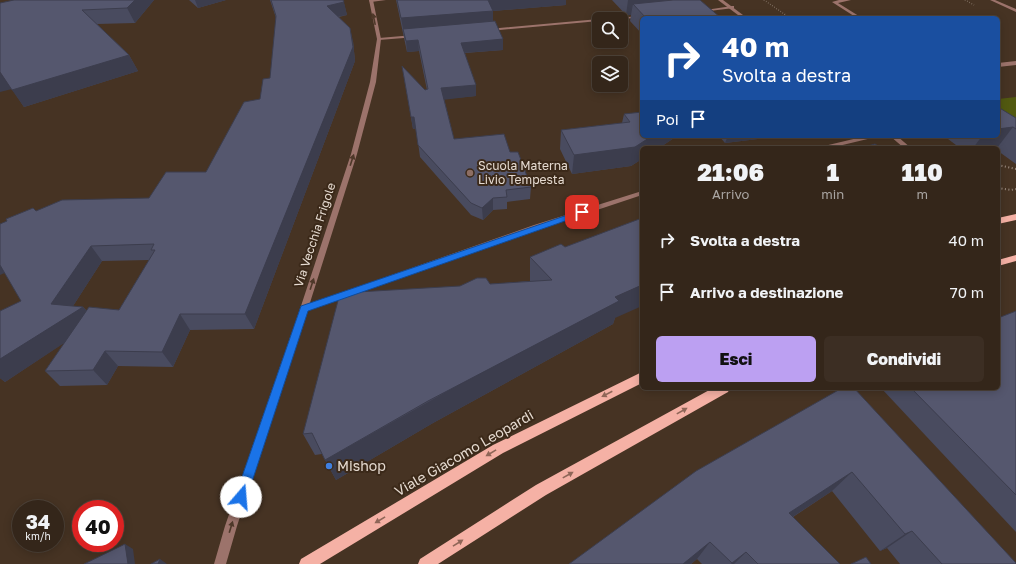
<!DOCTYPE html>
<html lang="it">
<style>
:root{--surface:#34261a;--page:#3c2e23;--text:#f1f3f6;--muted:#a9a5a2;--line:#4e4339;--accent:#bca0f2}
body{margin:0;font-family:"Golos Text",sans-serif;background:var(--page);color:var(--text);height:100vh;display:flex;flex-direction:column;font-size:15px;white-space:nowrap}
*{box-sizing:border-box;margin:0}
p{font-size:13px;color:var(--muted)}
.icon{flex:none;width:22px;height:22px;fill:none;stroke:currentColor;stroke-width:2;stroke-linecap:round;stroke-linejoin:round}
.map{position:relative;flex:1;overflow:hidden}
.drawer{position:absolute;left:640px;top:146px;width:360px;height:244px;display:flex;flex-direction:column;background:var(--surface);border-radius:6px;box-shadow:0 2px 10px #0003,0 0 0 1px var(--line)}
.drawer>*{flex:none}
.top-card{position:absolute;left:640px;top:16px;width:360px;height:122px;border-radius:6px;box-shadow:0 2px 10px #0003,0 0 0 1px var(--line);background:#1a4fa0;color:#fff;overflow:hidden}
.controls{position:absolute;left:592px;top:12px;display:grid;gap:8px}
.controls a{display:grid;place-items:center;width:36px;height:36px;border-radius:6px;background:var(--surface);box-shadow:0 2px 10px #0003,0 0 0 1px var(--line);font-size:20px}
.speed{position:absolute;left:12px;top:500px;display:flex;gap:8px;font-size:20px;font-weight:700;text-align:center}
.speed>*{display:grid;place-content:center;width:52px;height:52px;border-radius:50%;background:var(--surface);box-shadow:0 2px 10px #0003,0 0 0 1px var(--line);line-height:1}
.speed small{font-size:10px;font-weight:400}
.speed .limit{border:6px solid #d22;background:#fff;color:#111}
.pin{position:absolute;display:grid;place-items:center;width:34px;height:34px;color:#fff;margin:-17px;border-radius:8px;box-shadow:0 2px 6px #0006}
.me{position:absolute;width:44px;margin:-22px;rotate:18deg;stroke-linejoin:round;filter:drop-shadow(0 0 3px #0008)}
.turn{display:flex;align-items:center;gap:14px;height:84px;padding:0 16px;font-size:18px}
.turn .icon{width:52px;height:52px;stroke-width:2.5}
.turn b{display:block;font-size:28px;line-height:34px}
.then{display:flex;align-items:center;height:38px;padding:0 16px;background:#0003;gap:8px;font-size:15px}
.eta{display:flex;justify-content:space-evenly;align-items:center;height:68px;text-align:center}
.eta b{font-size:24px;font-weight:800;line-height:28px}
.action{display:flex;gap:8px;margin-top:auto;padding:8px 16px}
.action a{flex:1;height:46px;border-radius:6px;background:var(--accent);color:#111;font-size:16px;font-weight:800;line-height:46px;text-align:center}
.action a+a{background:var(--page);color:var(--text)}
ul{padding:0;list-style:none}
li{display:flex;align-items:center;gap:12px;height:52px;padding:0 16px}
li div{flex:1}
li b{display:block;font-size:15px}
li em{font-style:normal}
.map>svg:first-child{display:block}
.green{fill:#525910}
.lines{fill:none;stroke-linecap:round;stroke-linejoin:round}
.path-far1{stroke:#9c8d81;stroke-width:1.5;stroke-dasharray:0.5 2;stroke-linecap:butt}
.path{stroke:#9c8d81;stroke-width:2;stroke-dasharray:1 2.5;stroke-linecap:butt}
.service{fill:#9c736b;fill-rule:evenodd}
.minor{fill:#9c736b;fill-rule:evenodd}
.tertiary{fill:#9c736b;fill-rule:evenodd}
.primary{fill:#f5b1a5;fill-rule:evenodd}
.wall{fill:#494b5f;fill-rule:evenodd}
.shaded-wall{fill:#3c3d4d}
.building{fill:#55576e;stroke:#3c3d4d}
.oneway{fill:#4e3829}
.oneway2{fill:#8f6658}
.route{fill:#1a73e8;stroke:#114b97}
.education-dot{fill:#8d6e63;stroke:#3b2919;stroke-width:1.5}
.shop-dot{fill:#3f7fe0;stroke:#3b2919;stroke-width:1.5}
.labels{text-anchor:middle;stroke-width:4;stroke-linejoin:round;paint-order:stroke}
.poi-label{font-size:12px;fill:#e6dbd1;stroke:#3b2919;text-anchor:start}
.street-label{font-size:12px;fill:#e6dbd1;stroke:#3b2919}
.near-street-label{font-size:14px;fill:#e6dbd1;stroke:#3b2919}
.near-poi-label{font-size:14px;fill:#e6dbd1;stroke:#3b2919;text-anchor:start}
</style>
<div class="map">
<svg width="1016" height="564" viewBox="0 0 1016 564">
<rect width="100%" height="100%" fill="#463323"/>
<path class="green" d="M1016,97V119L998,107V99Z"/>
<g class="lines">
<path class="path-far1" d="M764,0L790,18
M965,0L974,5"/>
<path class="path" d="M998,165L1016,169
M998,188L1011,190L1016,189"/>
<path class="service" d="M839,0H851L838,3L862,18H857L832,2Z
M732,6H734V8L701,12L699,11Z
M643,16V18H641L611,19L613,18Z
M599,19V21L489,31L487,30L489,29L599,19H600Z
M414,35L416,36V37L379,40L377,39L379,38Z
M1016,61V65L998,67V63Z
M866,136H877L876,137L830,148H819L820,147Z
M642,191V195L540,229L307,311H301L300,309L301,307L534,225Z"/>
<path class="minor" d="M370,0H386L371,2L369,1Z
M718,0H723L747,18H742Z
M990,0H995L1016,9V12Z
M890,136H897L911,148H904Z"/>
<path class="tertiary" d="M369,0H373L381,39L376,82L357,154L308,309L237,526L226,564H214L225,526L300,309L351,154L370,82L377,39Z"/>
<path class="primary" d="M1016,214V220L998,224V218Z
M1016,255V261L998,266V260Z
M642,372V383L503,453L320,564H299L301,559L493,445Z
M713,388H730L728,392L546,495L438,564H418L420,559L536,485Z"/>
</g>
<path class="wall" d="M154,0L135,23L97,24L129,55L138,71L24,107L12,89L0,3Z
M189,0H226L198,8Z
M270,0H343L347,15L339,17L353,41L355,61L254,329L190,330L173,367L118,366L107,385L60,386L45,371L65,342L5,382L0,378V329L21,301L36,211L149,198L206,172L260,99L270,78L276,18ZM149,260L119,310L87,311L83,307L73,306L102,261Z
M396,0H566V5L493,11V21L503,50L465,53L476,96L444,99L454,139L510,152L531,187L530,199L507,202V209L493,210L483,220L471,215L420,157L416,128L413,129L402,66L425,90H427L419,51L407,52Z
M612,0H667V1L721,18H642V34L630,21L631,15H626Z
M624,114L642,136H677L659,148H642V159L631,166L572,174L560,149L561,130L622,123Z
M1016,118V164L998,151V148H960L944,136H998Z
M719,136H781L725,143Z
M530,257L615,318L613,324L433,423L336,480L322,454L315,455L303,434L490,284L530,281Z
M1016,311V532L881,388H998Z
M842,388L1016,564H900L887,548L880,551L832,491L793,517L840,564H702L697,559L691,564H569Z"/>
<path class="shaded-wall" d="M135,0H154L135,23L127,8Z
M195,0H226L198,8Z
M486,0H566V5L493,11V27L403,29L404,34L401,18Z
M628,0H667L665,11L633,4L631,15H626Z
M344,2L347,15L330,18L327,6Z
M350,28L353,41L355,61L254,329L245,314Z
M503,39V50L462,53L461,43Z
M418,40L419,51L407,52L406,41Z
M129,55L138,71L24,107L12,90Z
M0,72L12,89L0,92Z
M476,85V96L442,100L441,88Z
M411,117H414L416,128L413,129Z
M1013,127L997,148H973L982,136H998V129Z
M652,136H677L659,148H642V159L631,166L572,174L574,155Z
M728,136H781L725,143Z
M493,198V210L483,220L482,208Z
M91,246L102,261L66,317L83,307L96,322L5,382L0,378V359L51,304Z
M0,262L9,271L0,275Z
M642,285V306L615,318L613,324L433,423L336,480L325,460L615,297Z
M180,314L190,330L173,367L162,352Z
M105,351L118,366L107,385L93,370Z
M852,472L832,491L771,531L789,513Z
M912,531L887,548L880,551L905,534Z
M710,542L697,559L691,564H683Z
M125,544L133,549L135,564H128Z
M746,552L734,564H731L732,563Z
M160,559L167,564H158Z"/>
<path class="building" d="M14,0H135L127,8L82,10L129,55L12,90L0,72V3Z
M271,0H343L344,2L327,6L350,28L353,47L245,314H180L162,352L105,351L93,370L45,371L89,307L119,310L155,250H151L154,244L91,246L51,304L83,307L0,359V311L21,301L0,265V224L7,221L6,219L33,208L36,211L62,200L149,198L166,172H206L244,102L260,99L263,79L270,78L276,16Z
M397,0H488L493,11L401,18Z
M673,0H700L721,18H646L633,4Z
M495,21L503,39L461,43L476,85L441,88L454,139L504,134L510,152H518L531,187L506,190L507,197L493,198L482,208L471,203L418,145L414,117H411L402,66L425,90L428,89L418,40L406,41L403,29Z
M998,107L1016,118V129L1013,127L998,129Z
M642,112V136H652L635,147L574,155L561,130L630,122L624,114Z
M875,144L881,148H861Z
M642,218V285L615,297L619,301L428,401L325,460L312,433L303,434L340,293L460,286L477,278H486L490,284L552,280L530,257L561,244L565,247Z
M1016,311V495L911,388H998V318Z
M842,388H854L1016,563V564H942L912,531L905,534L852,472L789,513L840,564H758L746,552L732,563L710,542L683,564H569L696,471Z
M125,544L128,564H84Z
M866,557L871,564H851Z
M160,559L158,564H151Z"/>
<defs><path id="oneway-solid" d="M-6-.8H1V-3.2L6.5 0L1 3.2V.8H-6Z"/></defs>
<g class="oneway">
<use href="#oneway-solid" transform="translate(374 19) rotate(-102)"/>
<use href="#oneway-solid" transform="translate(352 160) rotate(-72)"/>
<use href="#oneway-solid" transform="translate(312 284) rotate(-72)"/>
<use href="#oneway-solid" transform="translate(231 527) rotate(-73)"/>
</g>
<g class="oneway2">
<use href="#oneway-solid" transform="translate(607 394) rotate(153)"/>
<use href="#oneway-solid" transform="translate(682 411) rotate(-29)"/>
<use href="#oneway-solid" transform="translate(491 453) rotate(149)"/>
<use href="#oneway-solid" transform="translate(568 475) rotate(-29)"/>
<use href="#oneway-solid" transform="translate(380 520) rotate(149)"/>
<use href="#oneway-solid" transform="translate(458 543) rotate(-32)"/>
</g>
<path class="route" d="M582,210L585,211V214L308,311L247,497L246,501L241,503L237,501L235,497L301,306Z"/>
<circle class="education-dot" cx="470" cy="173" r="4"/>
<circle class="shop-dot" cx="329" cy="466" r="4"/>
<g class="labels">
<g class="poi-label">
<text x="478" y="170">Scuola Materna<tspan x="478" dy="14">Livio Tempesta</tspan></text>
</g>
<g class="street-label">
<text transform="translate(315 235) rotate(-72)" y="4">Via Vecchia Frigole</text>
</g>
<g class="near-street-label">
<text transform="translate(464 453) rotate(-30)" y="5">Viale Giacomo Leopardi</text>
</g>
<g class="near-poi-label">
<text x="337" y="471">Mishop</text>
</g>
</g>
</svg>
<div class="controls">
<a><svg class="icon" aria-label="search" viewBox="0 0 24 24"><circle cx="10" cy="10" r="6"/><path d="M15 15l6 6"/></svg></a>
<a><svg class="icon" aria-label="layers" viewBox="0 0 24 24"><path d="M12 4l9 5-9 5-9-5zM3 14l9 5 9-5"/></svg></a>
</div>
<div class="speed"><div>34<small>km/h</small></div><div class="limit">40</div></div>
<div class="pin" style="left:582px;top:212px;background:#d93025"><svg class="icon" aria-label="arrive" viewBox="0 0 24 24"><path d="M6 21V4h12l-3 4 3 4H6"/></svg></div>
<svg class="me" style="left:241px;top:497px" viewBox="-20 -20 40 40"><circle r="19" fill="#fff"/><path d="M0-13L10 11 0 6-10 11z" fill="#1a73e8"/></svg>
<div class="top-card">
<div class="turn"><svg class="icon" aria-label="right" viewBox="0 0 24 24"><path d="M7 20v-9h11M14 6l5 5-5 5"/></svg><div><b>40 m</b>Svolta a destra</div></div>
<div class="then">Poi<svg class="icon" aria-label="arrive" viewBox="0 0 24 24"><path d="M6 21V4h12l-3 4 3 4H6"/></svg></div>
</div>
<section class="drawer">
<div class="eta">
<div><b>21:06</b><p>Arrivo</p></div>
<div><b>1</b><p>min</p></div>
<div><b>110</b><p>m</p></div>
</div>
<ul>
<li><svg class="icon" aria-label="right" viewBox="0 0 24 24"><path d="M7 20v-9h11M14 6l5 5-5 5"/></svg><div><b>Svolta a destra</b></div><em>40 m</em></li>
<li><svg class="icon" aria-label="arrive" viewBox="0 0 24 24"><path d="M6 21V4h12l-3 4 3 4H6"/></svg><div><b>Arrivo a destinazione</b></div><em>70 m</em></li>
</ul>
<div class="action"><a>Esci</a><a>Condividi</a></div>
</section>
</div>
